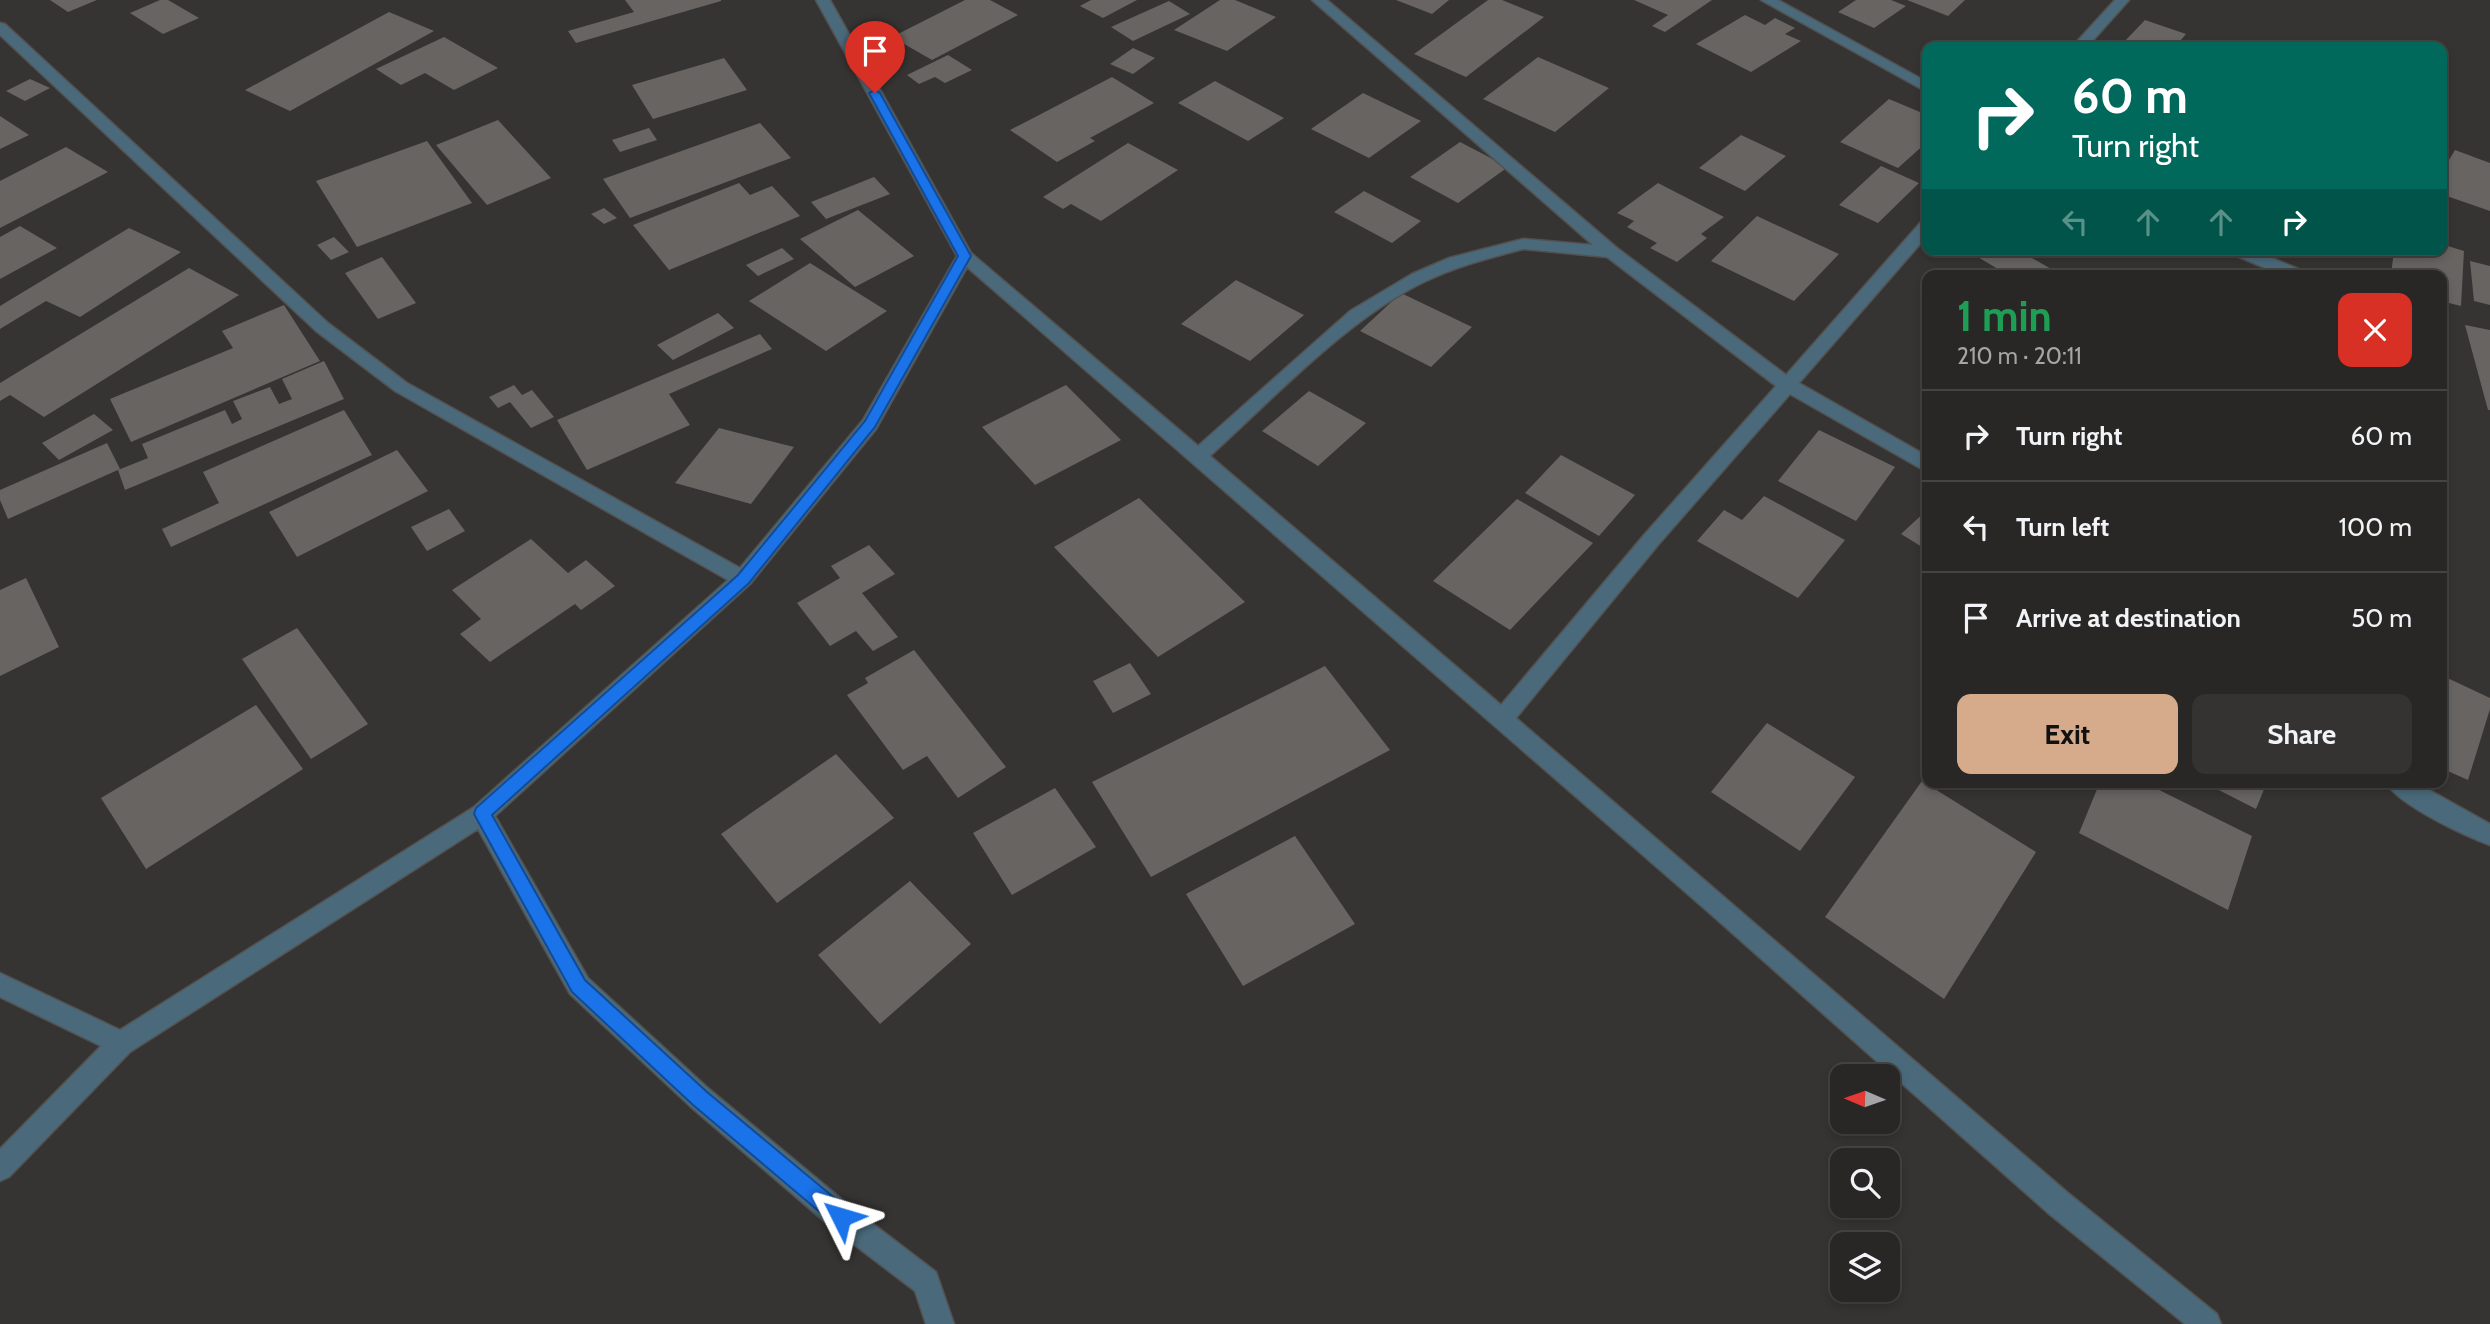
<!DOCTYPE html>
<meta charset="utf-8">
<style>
:root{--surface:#282726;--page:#343332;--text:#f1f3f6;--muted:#a5a5a7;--line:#444443;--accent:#d6ab8b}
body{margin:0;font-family:Cabin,sans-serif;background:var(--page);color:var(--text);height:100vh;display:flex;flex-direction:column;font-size:26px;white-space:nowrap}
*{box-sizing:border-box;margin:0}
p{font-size:23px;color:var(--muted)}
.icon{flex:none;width:38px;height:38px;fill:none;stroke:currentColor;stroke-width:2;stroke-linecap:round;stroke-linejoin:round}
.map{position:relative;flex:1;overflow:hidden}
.sheet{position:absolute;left:1922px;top:270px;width:525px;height:518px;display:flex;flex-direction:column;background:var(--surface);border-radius:14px;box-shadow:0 4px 10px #0003,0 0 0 2px var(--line)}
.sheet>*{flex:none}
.hud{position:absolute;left:1922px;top:42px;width:525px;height:214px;border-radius:14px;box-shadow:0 4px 10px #0003,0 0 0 2px var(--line);background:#00695c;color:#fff;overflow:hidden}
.needle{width:46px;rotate:272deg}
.buttons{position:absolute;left:1830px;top:1064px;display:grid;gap:14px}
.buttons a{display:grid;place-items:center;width:70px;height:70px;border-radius:14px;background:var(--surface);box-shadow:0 4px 10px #0003,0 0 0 2px var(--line);font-size:35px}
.pin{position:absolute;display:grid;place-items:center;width:60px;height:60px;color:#fff;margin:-72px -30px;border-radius:50% 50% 50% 0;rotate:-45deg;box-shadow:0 0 7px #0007}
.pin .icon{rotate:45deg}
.me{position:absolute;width:77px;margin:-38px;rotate:310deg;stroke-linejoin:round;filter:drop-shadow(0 0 5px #0008)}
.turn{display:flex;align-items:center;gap:24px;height:147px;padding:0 35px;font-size:32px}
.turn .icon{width:91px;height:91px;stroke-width:2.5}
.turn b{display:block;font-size:49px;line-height:60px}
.lanes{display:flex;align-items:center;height:66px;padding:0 35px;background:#0003;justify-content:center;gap:35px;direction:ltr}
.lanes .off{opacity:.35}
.round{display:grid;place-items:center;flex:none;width:74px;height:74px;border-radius:14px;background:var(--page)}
.summary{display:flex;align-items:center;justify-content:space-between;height:119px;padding:0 35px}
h1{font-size:42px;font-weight:700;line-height:52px;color:#1e9e55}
.button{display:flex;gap:14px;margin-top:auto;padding:14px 35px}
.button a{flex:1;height:80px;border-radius:14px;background:var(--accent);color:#111;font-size:28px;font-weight:700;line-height:80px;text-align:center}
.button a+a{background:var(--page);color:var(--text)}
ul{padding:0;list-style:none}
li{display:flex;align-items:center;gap:21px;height:91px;padding:0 35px;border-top:2px solid var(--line)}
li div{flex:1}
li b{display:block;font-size:26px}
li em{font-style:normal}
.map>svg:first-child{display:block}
.building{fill:#676462}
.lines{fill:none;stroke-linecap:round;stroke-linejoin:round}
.street-casing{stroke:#535150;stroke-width:3}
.street{fill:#4a6a7b;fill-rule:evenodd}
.route{fill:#1a73e8;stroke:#114b97;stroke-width:2}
</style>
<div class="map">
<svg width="2490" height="1324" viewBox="0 0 2490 1324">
<rect width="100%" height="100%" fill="#363432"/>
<path class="building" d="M50,0H97L68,12Z
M160,0H168L199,18L163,34L130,13Z
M625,0H721V1L576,43L568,31L634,12Z
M965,0H990L1018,15L932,60L892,37Z
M1091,0H1137L1103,18L1080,6Z
M1220,0H1235L1276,17L1227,51L1174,30Z
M1396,0H1449L1432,14Z
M1488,0H1502L1544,17L1466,77L1414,54Z
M1634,0H1712L1665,32L1652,26L1668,15Z
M1856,0H1891L1906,6L1874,28L1838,12Z
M1907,0H1965L1948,16Z
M1169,1L1190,14L1133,41L1111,27Z
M389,12L434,31L290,111L245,90Z
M1745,15L1765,25L1775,18L1795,28L1785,34L1801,41L1751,72L1696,44Z
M2145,20L2186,34L2175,47H2135L2123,43Z
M444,37L498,68L454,90L425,73L401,85L376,69Z
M1133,48L1155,58L1133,74L1110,64Z
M948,55L972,70L945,83L935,77L919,84L907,75Z
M1538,57L1609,88L1555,132L1483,99Z
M724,58L747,90L653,119L632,85Z
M1112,77L1154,103L1090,138L1095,141L1057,162L1010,130Z
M30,79L50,88L25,101L6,91Z
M1215,81L1284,118L1248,141L1178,103Z
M1363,93L1421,121L1369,158L1311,129Z
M1889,99L1927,115V142L1898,168L1840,142Z
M0,116L29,135L0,149Z
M498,120L551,178L487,205L436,145Z
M760,123L791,158L630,218L603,179Z
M649,128L657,140L620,152L612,140Z
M1741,135L1786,156L1745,191L1699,168Z
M427,141L472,203L357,247L316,181Z
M1460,142L1508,167L1458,203L1410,177Z
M1128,143L1178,170L1101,221L1071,204L1063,209L1043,197Z
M66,147L108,172L0,228V181Z
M2455,150L2490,163V211L2441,194V173Z
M1881,166L1919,183L1878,223L1839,205Z
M874,177L890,194L826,219L811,202Z
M739,183L750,195L772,186L800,216L669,270L633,225Z
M1658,183L1724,217L1701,234L1707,238L1677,262L1650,248L1657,243L1627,227L1634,221L1617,213Z
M1364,191L1421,221L1392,243L1334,212Z
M604,208L617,218L604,224L591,214Z
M858,210L914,256L855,287L800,239Z
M1757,216L1839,254L1794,301L1711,261Z
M20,226L57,248L0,279V237Z
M129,228L181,252L80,317L46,301L0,329V306Z
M334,237L349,252L331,260L317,245Z
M2441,244L2464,251L2461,306L2441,301V275H2391L2394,250H2441Z
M782,248L794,259L758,276L746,265Z
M1966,250H2018L2053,270L2047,275H2008Z
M382,257L416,303L378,319L345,273Z
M2470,261L2490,266V305L2474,301Z
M810,263L887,311L826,351L749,301Z
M189,268L239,295L44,417L10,395L0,401V383Z
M1236,280L1304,315L1250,361L1181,324Z
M1401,293L1472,327L1431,367L1360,331Z
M284,305L320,361L131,442L110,399L233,348L222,331Z
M718,313L734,328L673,360L657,345Z
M2465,325L2490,330V410H2488Z
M760,334L772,349L669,394L690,425L587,470L557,420Z
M324,361L344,399L125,490L118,470L148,458L142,444L225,410L232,424L242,419L233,401L270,387L279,404L292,399L282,379Z
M514,385L522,395L532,390L554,417L531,428L510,402L498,408L489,397Z
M1066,385L1121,440L1035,485L982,427Z
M1309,391L1366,423L1318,466L1262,431Z
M344,410L372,455L171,547L162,529L219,503L203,472Z
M94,414L113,430L59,460L42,443Z
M719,428L794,447L751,504L675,483Z
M1819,430L1895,467L1856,521L1778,481Z
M107,443L120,469L8,519L0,500V490Z
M397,450L428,491L297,557L269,512Z
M1561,455L1635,495L1599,536L1525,493Z
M1764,496L1845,540L1798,598L1697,541L1724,510L1742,520Z
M1139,498L1245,602L1158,657L1054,547Z
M1517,499L1593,543L1510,630L1433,581Z
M449,509L465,531L427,551L411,527Z
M1927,510V550L1901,534Z
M531,539L568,573L586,560L615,586L581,610L575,604L490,662L460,634L481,619L452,590Z
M869,545L895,574L862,593L898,637L873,651L856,631L830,646L797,603L840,578L831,566Z
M26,578L59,647L0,676V590Z
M297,628L368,724L311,759L242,659Z
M914,650L1006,767L958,798L927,756L903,770L847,695L868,683L865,678Z
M1130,663L1151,694L1113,713L1093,681Z
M1325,666L1390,750L1151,877L1092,782Z
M2441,675L2490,698V709L2468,780L2441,768Z
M256,705L303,769L146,869L101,798Z
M1767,723L1855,777L1800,851L1711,792Z
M836,754L894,818L777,903L721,834Z
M1922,781L2036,852L1944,999L1825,917Z
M2100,782H2143L2252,836L2228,910L2079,833Z
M2203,782H2267L2256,809Z
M1055,788L1096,847L1012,895L973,833Z
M1295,836L1355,924L1243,986L1186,894Z
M910,881L971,944L880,1024L818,955Z"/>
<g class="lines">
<defs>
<path id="street" d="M816,0H830L971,253L1198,446L1350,311L1412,274L1449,258L1523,239L1593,245L1312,0H1327L1617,248L1786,375L1921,222L1927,221V236L1799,383L1927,456V472L1790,394L1658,545L1516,718L2068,1193L2217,1314L2221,1324H2185L2048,1213L1706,910L967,267L876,429L750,584L495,816L588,978L709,1089L851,1207L936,1272L954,1324H926L915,1291L831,1227L691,1107L570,994L478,829L130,1052L9,1177L0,1181V1149L101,1046L0,997V973L120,1030L474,807L728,580L395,391L316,331L0,35V23L5,24L328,323L407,383L740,568L863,420L957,256ZM1523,249L1607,257L1776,386L1644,535L1501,705L1210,456C1274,398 1348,318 1426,281C1457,266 1490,258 1523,249Z
M1761,0H1778L1927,82V92Z
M2115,0H2129L2087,47H2072Z
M2230,250H2253L2303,271L2305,275H2282L2232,254Z
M2386,782H2415L2490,824V845C2467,837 2396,804 2386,782Z"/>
</defs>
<use href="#street" class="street-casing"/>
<use href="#street" class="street"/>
</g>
<path class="route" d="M875,90L880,93L971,256L875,427L749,583L492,815L585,980L707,1092L849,1210L852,1217L849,1224L841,1227L834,1224L693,1105L572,992L474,814L476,808L738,575L865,421L958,256L869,93Z"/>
</svg>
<div class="buttons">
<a><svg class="needle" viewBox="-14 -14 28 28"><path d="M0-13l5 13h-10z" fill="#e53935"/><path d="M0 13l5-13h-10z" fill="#a5a5a7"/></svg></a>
<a><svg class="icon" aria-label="search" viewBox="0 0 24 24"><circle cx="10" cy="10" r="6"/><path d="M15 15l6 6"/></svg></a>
<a><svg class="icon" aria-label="layers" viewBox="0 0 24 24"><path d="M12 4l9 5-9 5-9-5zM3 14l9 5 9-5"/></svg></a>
</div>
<div class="pin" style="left:875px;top:93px;background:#d93025"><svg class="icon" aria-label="arrive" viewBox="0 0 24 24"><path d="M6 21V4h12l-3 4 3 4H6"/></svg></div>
<svg class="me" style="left:841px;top:1217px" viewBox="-20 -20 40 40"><path d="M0-17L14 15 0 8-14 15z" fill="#1a73e8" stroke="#fff" stroke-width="4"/></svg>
<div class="hud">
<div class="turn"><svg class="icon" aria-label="right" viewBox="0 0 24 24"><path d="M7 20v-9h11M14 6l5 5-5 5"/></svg><div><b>60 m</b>Turn right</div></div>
<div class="lanes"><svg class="icon off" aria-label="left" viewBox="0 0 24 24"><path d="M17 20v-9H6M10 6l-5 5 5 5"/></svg><svg class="icon off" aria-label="ahead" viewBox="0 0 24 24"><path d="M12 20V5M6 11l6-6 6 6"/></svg><svg class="icon off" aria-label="ahead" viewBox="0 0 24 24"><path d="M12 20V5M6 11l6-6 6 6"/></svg><svg class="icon" aria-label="right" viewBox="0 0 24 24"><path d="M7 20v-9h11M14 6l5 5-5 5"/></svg></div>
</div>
<section class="sheet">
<div class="summary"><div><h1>1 min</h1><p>210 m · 20:11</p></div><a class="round" style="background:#d93025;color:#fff"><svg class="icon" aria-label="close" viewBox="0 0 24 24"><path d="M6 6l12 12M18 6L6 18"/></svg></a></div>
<ul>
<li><svg class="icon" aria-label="right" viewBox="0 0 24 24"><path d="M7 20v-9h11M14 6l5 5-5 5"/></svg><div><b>Turn right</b></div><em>60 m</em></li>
<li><svg class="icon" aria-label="left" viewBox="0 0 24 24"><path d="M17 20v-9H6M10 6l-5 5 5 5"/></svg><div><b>Turn left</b></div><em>100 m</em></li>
<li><svg class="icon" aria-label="arrive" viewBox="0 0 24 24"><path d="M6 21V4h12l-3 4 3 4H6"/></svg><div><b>Arrive at destination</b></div><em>50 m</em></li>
</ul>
<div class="button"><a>Exit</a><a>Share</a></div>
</section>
</div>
